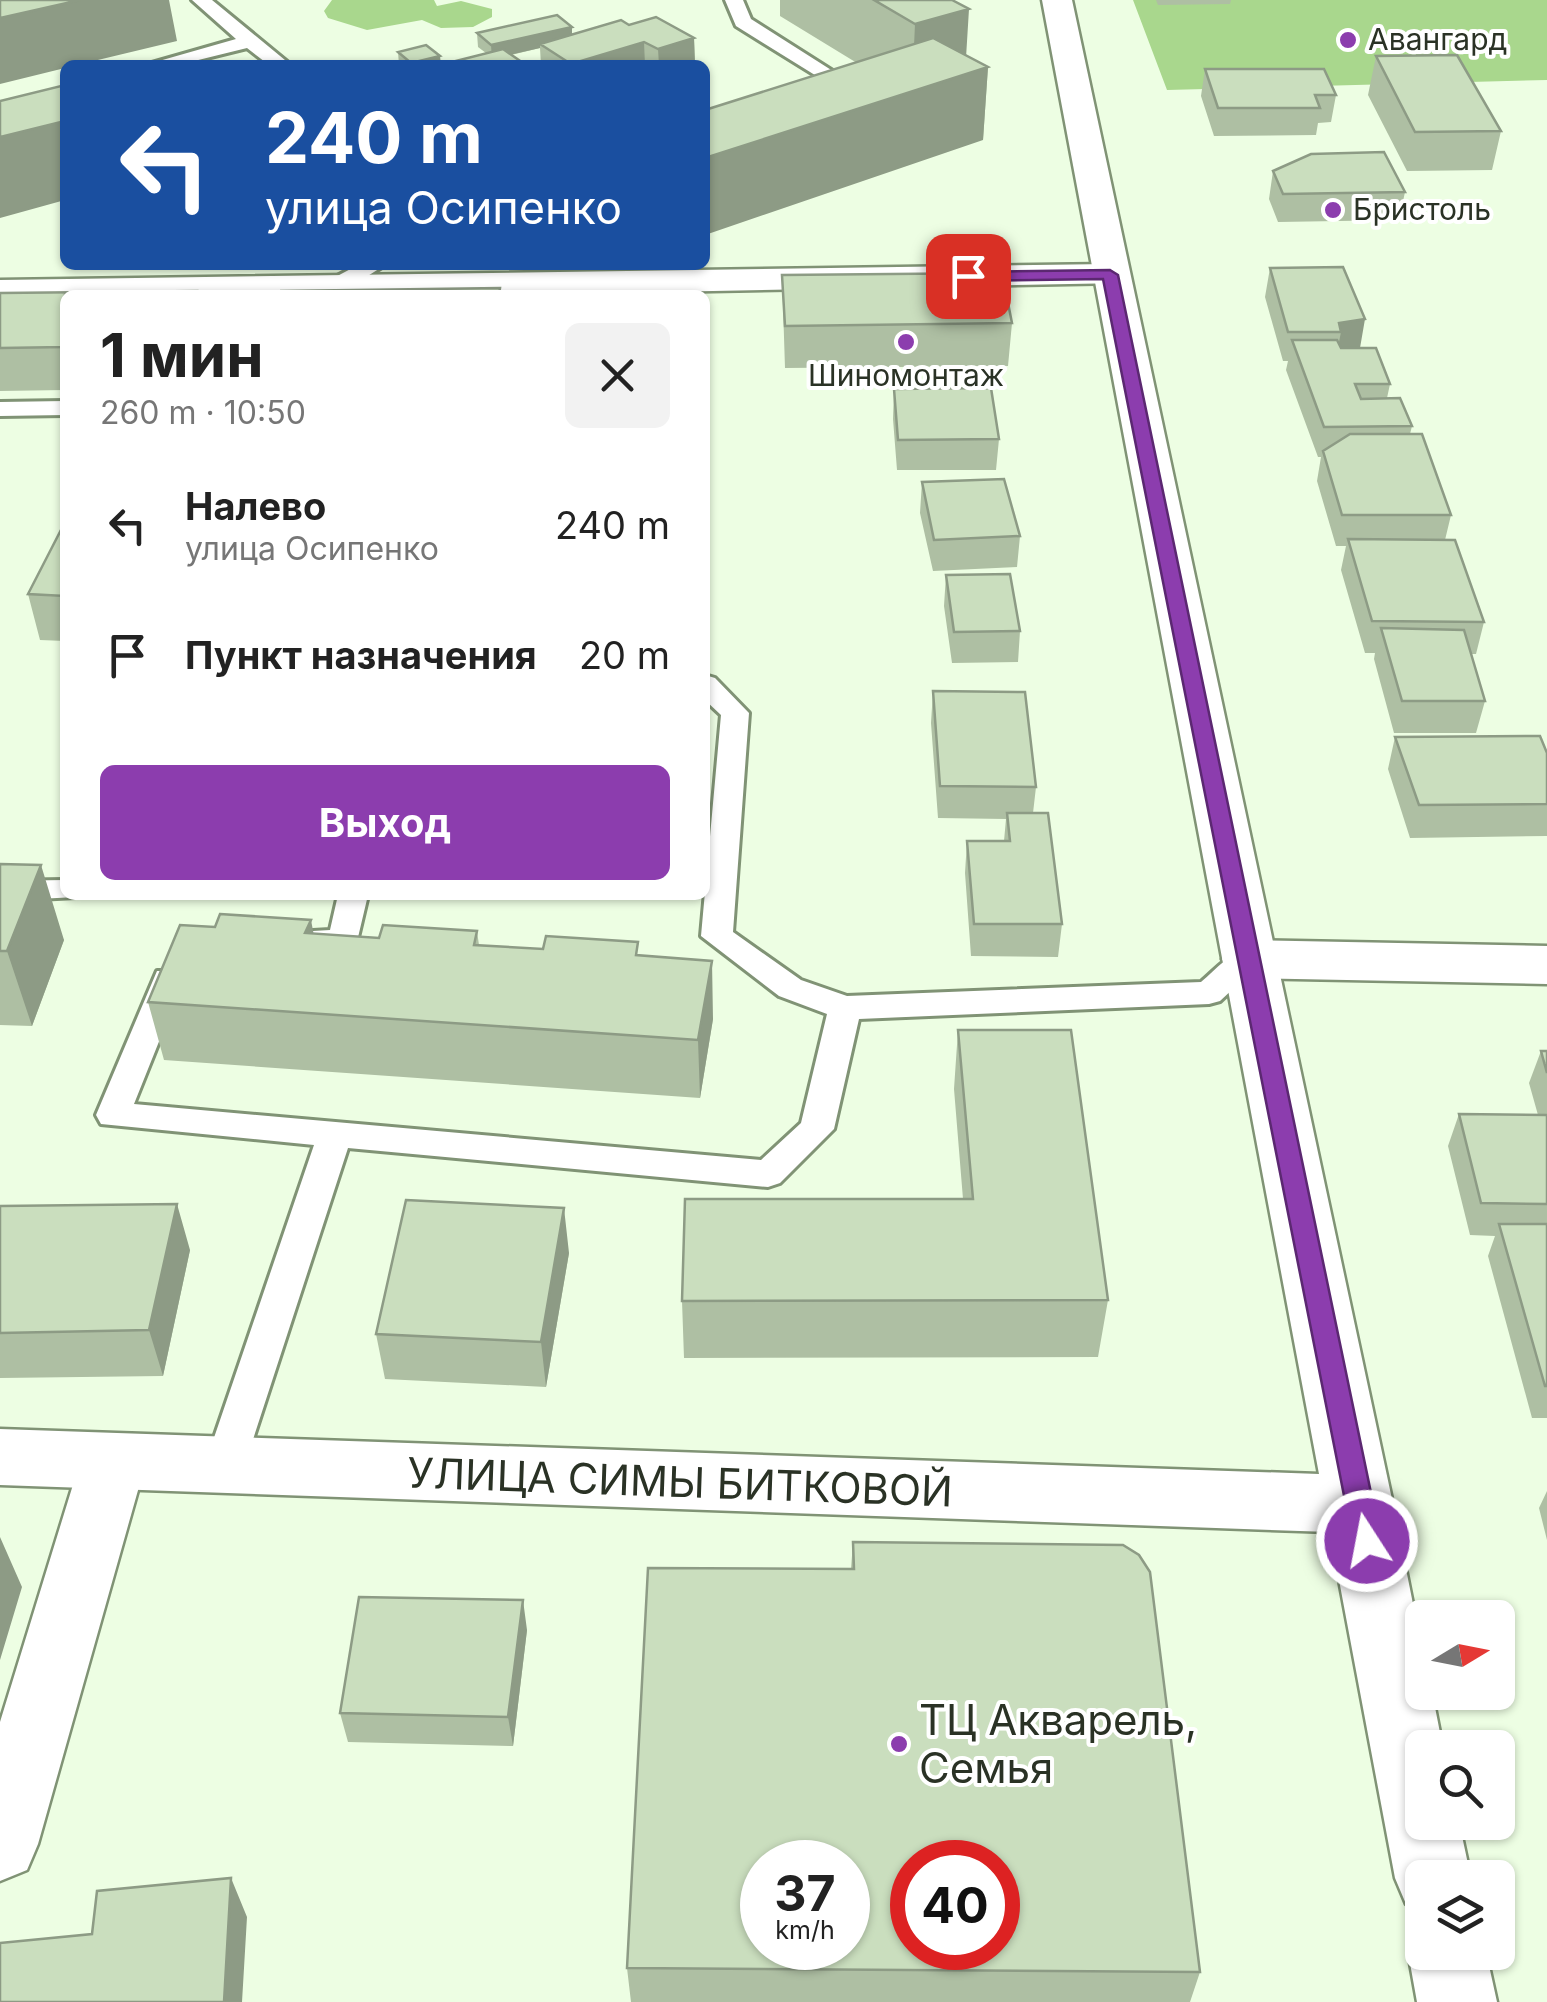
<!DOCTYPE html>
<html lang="ru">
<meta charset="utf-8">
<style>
:root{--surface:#fff;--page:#f2f2f2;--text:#222;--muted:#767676;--accent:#8c3dae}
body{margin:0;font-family:Inter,sans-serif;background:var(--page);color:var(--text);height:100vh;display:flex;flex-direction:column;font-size:38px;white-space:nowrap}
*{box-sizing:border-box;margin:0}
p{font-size:32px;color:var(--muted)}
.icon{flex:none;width:55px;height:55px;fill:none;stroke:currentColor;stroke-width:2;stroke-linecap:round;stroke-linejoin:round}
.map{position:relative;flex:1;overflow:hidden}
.side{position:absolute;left:60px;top:290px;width:650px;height:610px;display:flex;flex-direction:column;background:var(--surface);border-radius:15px;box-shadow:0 2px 8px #0004}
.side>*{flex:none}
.banner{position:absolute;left:60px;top:60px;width:650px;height:210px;border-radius:15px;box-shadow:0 2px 8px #0004;background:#1a4fa0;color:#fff;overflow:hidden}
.needle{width:65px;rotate:80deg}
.buttons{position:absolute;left:1405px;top:1600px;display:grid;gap:20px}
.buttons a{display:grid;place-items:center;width:110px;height:110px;border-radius:15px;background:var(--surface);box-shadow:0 2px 8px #0004;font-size:50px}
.speed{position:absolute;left:740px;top:1840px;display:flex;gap:20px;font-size:50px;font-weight:700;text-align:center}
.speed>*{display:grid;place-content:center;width:130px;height:130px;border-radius:50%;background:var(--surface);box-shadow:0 2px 8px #0004;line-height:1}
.speed small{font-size:25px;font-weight:400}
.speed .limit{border:15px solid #d22;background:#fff;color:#111}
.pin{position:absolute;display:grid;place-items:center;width:85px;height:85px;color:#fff;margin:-42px;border-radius:20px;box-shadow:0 5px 15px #0006}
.me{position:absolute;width:110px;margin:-55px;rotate:349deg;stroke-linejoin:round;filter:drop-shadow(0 0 8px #0008)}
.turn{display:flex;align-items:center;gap:35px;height:210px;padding:0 40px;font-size:45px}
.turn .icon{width:130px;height:130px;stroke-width:2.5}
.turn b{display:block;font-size:70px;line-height:85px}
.round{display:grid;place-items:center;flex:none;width:105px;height:105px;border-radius:15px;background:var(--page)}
.head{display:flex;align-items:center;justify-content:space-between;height:170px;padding:0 40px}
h1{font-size:60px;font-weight:700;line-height:75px}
.button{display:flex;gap:20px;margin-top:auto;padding:20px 40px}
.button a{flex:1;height:115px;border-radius:15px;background:var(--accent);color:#fff;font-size:40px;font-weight:700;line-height:115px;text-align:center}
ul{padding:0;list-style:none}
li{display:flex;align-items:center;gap:30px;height:130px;padding:0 40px}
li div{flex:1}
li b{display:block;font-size:38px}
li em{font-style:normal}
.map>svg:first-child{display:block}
.green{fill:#a9d78d}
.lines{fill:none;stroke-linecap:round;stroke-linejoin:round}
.lane-casing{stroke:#809375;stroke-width:6}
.street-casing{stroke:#809375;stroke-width:5}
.secondary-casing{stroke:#809375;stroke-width:5}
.lane{fill:#fff;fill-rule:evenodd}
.street{fill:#fff;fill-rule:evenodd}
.secondary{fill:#fff;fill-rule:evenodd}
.wall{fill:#aebfa3}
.shaded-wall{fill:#8d9b85}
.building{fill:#cadebe;stroke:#8d9b85;stroke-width:2.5;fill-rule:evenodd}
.route{fill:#8c3dae;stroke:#5b2871;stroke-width:2.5}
.poi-dot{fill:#8c3dae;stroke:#fff;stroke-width:4}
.labels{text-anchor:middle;stroke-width:8;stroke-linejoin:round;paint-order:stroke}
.far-poi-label{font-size:30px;fill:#2a3225;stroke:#fff;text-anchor:start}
.near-street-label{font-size:42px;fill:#2a3225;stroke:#fff}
.near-poi-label{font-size:42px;fill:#2a3225;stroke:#fff;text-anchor:start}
</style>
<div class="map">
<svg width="1547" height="2002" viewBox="0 0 1547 2002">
<rect width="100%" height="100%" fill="#edfee3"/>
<path class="green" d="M332,0H434L437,6L461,1L492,9V17L473,27L441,28L422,20L367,30L328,18L324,11Z
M1133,0H1547V80L1167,90Z"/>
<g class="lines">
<defs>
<path id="lane" d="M192,0H212L291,65H269L247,48L178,65H145L236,39Z
M725,0H743L751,19L869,94L852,98L736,26Z
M358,265H385L344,291H328V281Z
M65,401V415L0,416V402Z
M705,675L715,678L749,713L733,932L801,980L847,996L1201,982C1219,967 1236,944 1260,951L1265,959L1220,1001L1209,1004L859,1019L834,1129L780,1183L768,1187L348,1148L244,1467L238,1479L224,1484L210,1479L204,1467L314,1145L101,1124L96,1115L157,971H179L184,979L134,1104L761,1160L801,1123L827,1014L779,996L701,936L721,715L705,700Z
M65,880V895L76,897L0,901V881Z
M338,895H368L355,950L344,953L296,948L291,940L296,932L330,930Z"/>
<path id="street" d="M1110,264L1123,267L1129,275L1123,283L506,295H65V301L0,302V280Z
M1249,940L1547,946V984L1249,978L1230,972L1222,959L1230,946Z
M113,1434L136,1442L146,1462L38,1844L27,1870L0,1881V1722L80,1462L90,1442Z"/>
<path id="secondary" d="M1042,0H1072L1393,1504L1422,1649V1692H1432L1443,1748H1422V1822H1459L1471,1878H1422V1911L1406,1904L1395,1878L1330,1532L0,1485V1429L1319,1474Z
M1422,1923V1952H1486L1497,2002H1417L1408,1952Z"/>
</defs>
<use href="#lane" class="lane-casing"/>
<use href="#street" class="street-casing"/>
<use href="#secondary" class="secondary-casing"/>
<use href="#lane" class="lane"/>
<use href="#street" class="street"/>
<use href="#secondary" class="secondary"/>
</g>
<path class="wall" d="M780,0H952L966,55L988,67L983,140L780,16Z
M1156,0H1231L1230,4L1158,5Z
M629,25L694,38L695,65H541L540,48L511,55L526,65H399L398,52L441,65L486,53L478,47L477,33L572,35Z
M1376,56L1501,131L1492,170L1407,171L1368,95Z
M1205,69L1336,95L1331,122L1318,123L1316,135L1214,136L1201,96Z
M1273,171L1405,192L1399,220L1278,222L1269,199Z
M1270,268L1360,348L1390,384L1387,398L1412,426L1410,434L1451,515L1445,540L1484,622L1476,654H1471L1485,701L1476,733H1394L1374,659L1375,653H1365L1341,570L1346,546H1336L1317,481L1321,457H1318L1286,370L1288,361H1283L1265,297Z
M782,275L1012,323L1008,366L785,368Z
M197,291L198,295H65V390L0,391V293Z
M894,389L999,439L996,470H897L893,419Z
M922,482L1020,536L1017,567L933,571L920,513Z
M65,526V641L40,640L28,594Z
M946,575L1020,631L1018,662L952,663L944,606Z
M933,691L1036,787L1033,813L1062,924L1058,957L971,956L965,873L967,841H1004L1006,819L938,818L931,723Z
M1395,737L1547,753V836L1410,838L1388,769Z
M0,864L64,940L32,1026L0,1025Z
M477,931L479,945L639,956L713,1019L700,1098L164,1060L148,1002L313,934L379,938Z
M958,1030L1108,1300L1098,1357L684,1358L682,1301L963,1199L954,1089Z
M1541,1051H1547V1418H1532L1488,1256L1495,1236L1470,1235L1448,1146L1459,1114L1538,1115L1529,1083Z
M0,1206L190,1250L163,1376L0,1378Z
M569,1253L546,1387L385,1379L376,1334Z
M1547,1491V1540L1539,1508Z
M853,1542L1200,1972L1190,2002H631L627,1968L851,1569Z
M527,1630L513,1746L348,1742L340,1713Z"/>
<path class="shaded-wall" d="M80,0H169L177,41L77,65H65V68L0,84V18Z
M969,9L965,74L988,67L983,140L705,235V158L912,91L915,24Z
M572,27V40L540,44V48L492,59L491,45Z
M694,38L695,65H659L658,49Z
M644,42L645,65H571V64Z
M440,56L441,65H411V63Z
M65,121V200L0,218V137Z
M1365,319L1360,348L1337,352L1341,332L1339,323Z
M41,865L64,940L32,1026L7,951Z
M311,920L322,978L305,933Z
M712,961L713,1019L700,1098L698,1040Z
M177,1204L190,1250L163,1376L149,1330Z
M564,1208L569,1253L546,1387L541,1342Z
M0,1537L22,1587L0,1660Z
M523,1600L527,1630L513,1746L508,1717Z
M231,1878L247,1917L242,2002H224Z"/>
<path class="building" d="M0,0H80L0,18Z
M874,0H952L969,9L915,24Z
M557,15L572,27L491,45L477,33Z
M656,17L694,38L658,49L644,42L571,64L540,44L621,20L629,25Z
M933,38L988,67L705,158V110Z
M426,45L440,56L411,63L398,52Z
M503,49L526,65H440Z
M1457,55L1501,131L1415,132L1376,56Z
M1205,69H1324L1336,95H1315L1320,108H1218Z
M65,85V121L0,137V101Z
M1384,152L1405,192L1283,194L1273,171L1311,154Z
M1343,267L1365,319L1339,323L1341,332H1288L1270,268Z
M1002,273L1012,323L785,326L782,275Z
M500,288L499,295H280L281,291Z
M197,291L196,295H65V347L0,348V293Z
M1292,340H1337L1341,348H1376L1390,384H1355L1361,399L1400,398L1412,426L1324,427Z
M991,388L999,439L898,440L894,389Z
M1350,434H1422L1451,515H1342L1323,451Z
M1004,479L1020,536L934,540L922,482Z
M63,526H65V596L28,594Z
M1348,539L1455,540L1484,622L1372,621Z
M1010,574L1020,631L954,632L946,575Z
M1381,628L1464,630L1485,701H1402Z
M933,691L1025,692L1036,787L940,786Z
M1540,736L1547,753V804L1419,805L1395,737Z
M1007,813H1048L1062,924H974L967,841H1010Z
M0,864L41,865L7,951H0Z
M220,914L311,920L305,933L379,938L383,925L477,931L474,945L543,949L546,936L638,942L636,955L712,961L698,1040L148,1002L180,925L215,927Z
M958,1030H1071L1108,1300L682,1301L685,1199H973Z
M1541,1051H1547V1073Z
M1459,1114L1547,1115V1204L1481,1203Z
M406,1200L564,1208L541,1342L376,1334Z
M177,1204L149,1330L0,1333V1206Z
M1499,1224H1547V1386H1545Z
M853,1542L1123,1545L1139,1555L1150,1572L1200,1972L627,1968L648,1568L854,1569ZM762,1862H848V1948H762ZM912,1862H998V1948H912Z
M359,1597L523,1600L508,1717L340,1713Z
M231,1878L224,2002H0V1943L92,1934L97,1891Z"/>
<path class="route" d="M1110,270L1118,275L1381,1541L1377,1550L1367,1554L1357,1550L1353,1541L1103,279L968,281L960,276L968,272Z"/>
<g class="poi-dot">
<circle cx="1348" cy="40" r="10"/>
<circle cx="1333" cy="210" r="10"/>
<circle cx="906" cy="342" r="10"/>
<circle cx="899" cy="1744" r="10"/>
</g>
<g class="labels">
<g class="far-poi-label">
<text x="1368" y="50">Авангард</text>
<text x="1353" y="220">Бристоль</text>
<text x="906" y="386" text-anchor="middle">Шиномонтаж</text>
</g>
<g class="near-street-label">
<text transform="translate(680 1482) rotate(2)" y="15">УЛИЦА СИМЫ БИТКОВОЙ</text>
</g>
<g class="near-poi-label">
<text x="919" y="1735">ТЦ Акварель,<tspan x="919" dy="48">Семья</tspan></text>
</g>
</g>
</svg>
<div class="buttons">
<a><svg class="needle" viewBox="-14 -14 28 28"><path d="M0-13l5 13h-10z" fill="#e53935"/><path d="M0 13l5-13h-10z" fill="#767676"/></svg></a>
<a><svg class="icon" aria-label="search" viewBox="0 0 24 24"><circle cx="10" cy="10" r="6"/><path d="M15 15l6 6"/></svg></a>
<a><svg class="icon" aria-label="layers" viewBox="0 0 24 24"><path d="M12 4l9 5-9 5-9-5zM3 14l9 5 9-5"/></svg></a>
</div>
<div class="speed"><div>37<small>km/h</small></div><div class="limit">40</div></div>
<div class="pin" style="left:968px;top:276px;background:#d93025"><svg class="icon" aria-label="arrive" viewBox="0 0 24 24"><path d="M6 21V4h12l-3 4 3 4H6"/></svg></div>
<svg class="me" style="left:1367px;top:1541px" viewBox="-20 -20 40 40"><circle r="17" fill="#8c3dae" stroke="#fff" stroke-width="3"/><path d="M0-11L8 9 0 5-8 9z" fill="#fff"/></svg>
<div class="banner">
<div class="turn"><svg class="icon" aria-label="left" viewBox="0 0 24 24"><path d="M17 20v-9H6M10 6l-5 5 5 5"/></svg><div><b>240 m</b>улица Осипенко</div></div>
</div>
<section class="side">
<div class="head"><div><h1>1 мин</h1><p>260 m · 10:50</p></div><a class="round"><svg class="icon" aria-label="close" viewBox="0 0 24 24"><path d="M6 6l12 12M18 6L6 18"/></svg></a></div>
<ul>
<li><svg class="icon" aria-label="left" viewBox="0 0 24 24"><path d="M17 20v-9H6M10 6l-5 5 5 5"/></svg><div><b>Налево</b><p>улица Осипенко</p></div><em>240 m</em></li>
<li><svg class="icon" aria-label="arrive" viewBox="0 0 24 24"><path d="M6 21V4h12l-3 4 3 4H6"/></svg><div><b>Пункт назначения</b></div><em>20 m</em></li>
</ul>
<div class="button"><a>Выход</a></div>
</section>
</div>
